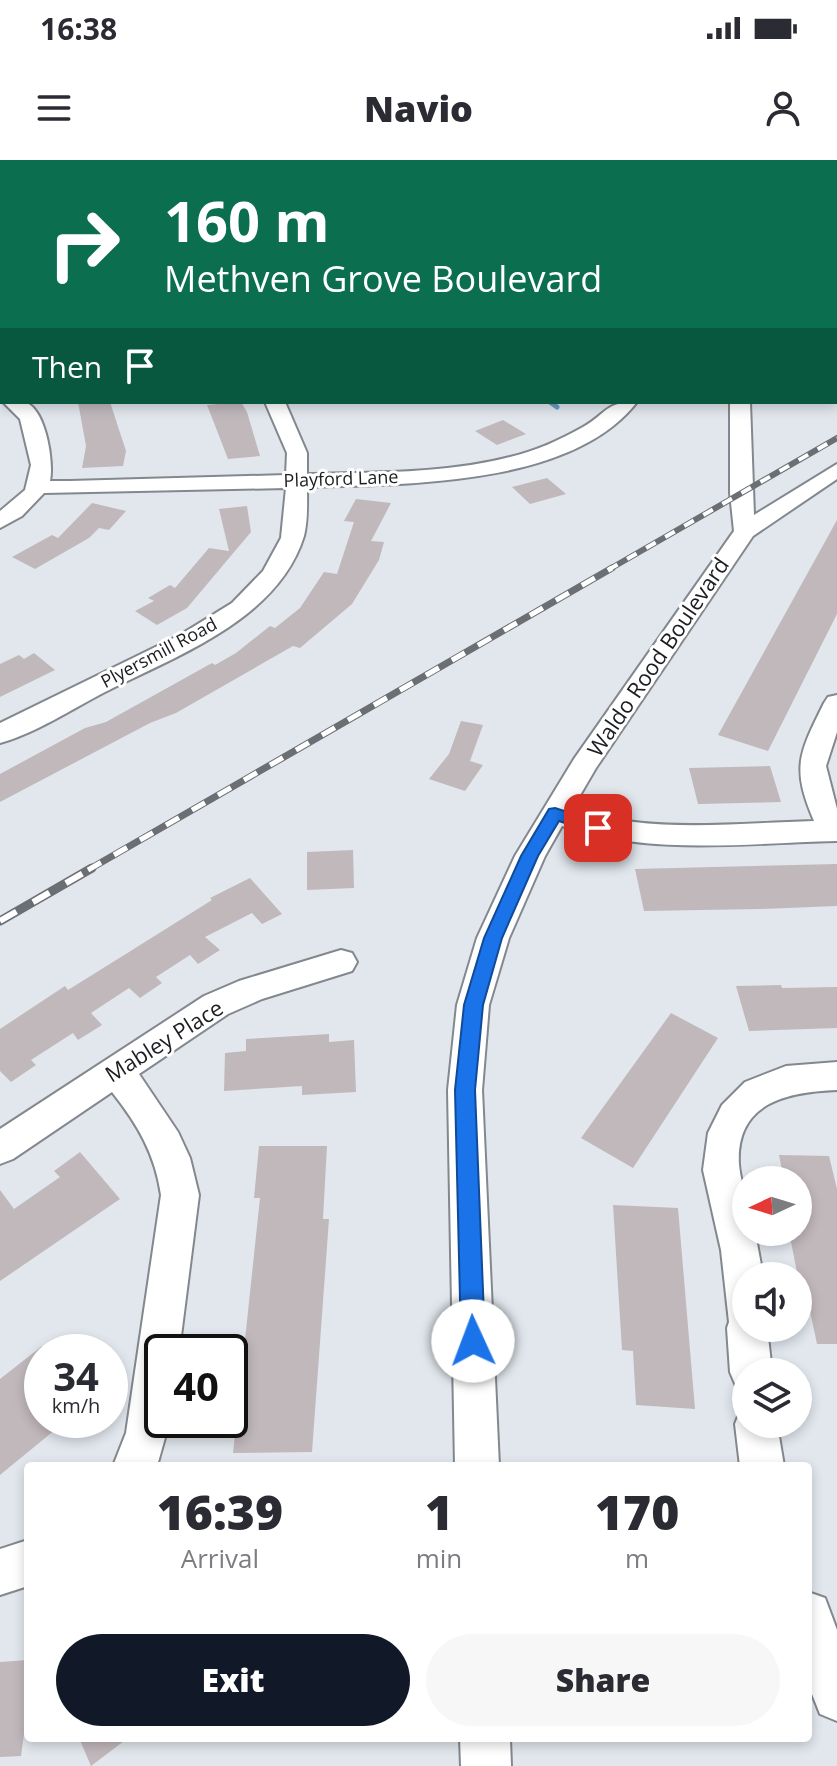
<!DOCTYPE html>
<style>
:root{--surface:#fff;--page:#f7f7f7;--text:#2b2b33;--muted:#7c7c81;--accent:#111827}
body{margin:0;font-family:"Open Sans",sans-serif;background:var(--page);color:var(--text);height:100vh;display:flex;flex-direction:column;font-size:30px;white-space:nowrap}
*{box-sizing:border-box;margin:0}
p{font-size:26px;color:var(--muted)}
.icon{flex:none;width:44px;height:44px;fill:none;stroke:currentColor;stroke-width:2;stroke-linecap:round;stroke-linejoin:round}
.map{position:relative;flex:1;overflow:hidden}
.drawer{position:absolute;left:24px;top:1302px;width:788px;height:280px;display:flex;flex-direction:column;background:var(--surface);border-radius:8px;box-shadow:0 4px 12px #0003}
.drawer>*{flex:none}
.banner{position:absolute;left:0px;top:0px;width:838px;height:244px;box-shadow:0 4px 12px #0003;background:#0b6e4f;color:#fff;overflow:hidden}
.needle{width:52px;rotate:266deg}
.buttons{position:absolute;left:732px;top:1006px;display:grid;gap:16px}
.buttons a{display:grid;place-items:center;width:80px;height:80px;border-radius:50%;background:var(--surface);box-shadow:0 4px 12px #0003;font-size:40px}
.speed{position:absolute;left:24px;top:1174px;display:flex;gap:16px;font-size:40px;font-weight:700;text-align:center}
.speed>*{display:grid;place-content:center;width:104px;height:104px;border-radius:50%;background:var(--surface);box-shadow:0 4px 12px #0003;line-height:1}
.speed small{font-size:20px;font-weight:400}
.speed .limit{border:4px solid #111;border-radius:12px;background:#fff;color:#111}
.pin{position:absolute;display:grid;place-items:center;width:68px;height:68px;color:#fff;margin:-34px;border-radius:16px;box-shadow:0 4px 12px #0006}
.me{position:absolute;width:88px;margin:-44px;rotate:358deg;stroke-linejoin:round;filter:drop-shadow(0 0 6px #0008)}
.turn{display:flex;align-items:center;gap:28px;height:168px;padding:0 32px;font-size:36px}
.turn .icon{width:104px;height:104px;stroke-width:2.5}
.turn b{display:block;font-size:56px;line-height:68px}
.then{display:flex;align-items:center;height:76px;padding:0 32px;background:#0003;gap:16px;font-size:30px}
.eta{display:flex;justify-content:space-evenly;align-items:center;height:136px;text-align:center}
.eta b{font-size:48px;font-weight:800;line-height:56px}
.primary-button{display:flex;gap:16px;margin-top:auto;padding:16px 32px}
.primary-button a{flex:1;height:92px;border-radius:48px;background:var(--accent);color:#fff;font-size:32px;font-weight:800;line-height:92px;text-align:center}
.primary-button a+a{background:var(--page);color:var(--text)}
.status{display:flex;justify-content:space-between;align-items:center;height:56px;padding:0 40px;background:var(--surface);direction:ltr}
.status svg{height:22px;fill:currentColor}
header{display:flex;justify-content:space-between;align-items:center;height:104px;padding:0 32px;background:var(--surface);font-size:36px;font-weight:800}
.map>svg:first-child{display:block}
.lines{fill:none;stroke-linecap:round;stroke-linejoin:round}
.stream-far1{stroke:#689cc7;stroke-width:4}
.stream{stroke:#689cc7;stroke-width:5}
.building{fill:#c1b8bc}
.minor-casing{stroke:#83888e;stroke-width:4}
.major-casing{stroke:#c4c4c5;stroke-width:4}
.minor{fill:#fff;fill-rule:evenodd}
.major{fill:#f7d5db;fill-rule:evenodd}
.rail-far2-casing{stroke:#6b6f73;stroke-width:6}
.rail-far1-casing{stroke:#6b6f73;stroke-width:7}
.rail-casing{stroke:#6b6f73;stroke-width:9}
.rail-far2{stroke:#fff;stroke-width:4;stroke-dasharray:11;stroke-linecap:butt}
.rail-far1{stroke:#fff;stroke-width:5;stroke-dasharray:15;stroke-linecap:butt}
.rail{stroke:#fff;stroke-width:6;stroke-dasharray:19;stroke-linecap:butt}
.route{fill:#1a73e8;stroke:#114b97;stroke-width:2}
.labels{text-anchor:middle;stroke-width:6;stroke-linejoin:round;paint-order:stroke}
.far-street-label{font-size:18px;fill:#1b1d20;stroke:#fff}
.street-label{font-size:22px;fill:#1b1d20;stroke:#fff}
</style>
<div class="status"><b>16:38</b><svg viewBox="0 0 49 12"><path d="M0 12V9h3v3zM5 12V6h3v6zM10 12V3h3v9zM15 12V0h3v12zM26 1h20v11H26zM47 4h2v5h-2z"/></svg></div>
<header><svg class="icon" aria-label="menu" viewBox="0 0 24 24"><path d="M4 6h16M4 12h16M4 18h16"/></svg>Navio<svg class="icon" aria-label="person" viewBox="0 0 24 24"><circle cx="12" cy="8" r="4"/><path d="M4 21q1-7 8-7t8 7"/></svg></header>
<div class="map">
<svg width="837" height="1606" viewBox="0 0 837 1606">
<rect width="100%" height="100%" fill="#e1e7ed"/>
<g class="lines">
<path class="stream-far1" d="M97,0L102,2"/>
<path class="stream" d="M550,242L557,247"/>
</g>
<path class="building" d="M78,242H110L126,291L123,306L82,308L86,286Z
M241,242L247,252L260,296L228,299L207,245Z
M503,260L526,274L497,285L475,271Z
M547,318L566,334L530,344L512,327Z
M356,339L391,343L371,381L384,382L379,400L352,444L300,488L293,486L176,553L150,563L0,642V614L85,568L106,562L212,503L215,505L236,493L270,466L275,468L300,448L324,412L337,414L354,362L344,361Z
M92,343L126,351L109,370L99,368L89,378L35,409L12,397L52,375L58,378Z
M247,346L251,372L187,448L157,465L135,451L154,441L148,438L170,425L175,428L209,388L229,391L219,349Z
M837,360V454L768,591L718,575Z
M34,493L55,510L0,537V504L19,495L24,499Z
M461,561L483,565L470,601L483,605L465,631L429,619L449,594Z
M770,606L781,642L698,644L689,608Z
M353,690L354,728L307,730V692Z
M837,704V746L760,749L644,751L635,709Z
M250,718L282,754L262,764L252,753L205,777L220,790L198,804L190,795L156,817L162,823L140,838L129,828L91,853L102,865L78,880L73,873L31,900L36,905L11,922L0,911V869L65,826L68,830L129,792L212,740L210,738Z
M781,825L782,828L837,827V868L749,871L736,826Z
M671,853L718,878L633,1008L581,978Z
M329,874V882L354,880L356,932L302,935V926L224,931L225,893L246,891V879Z
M259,986H327L323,1059H329L312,1292L233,1293L260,1038H254Z
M80,992L120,1039L0,1121V1030L14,1049L60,1017L54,1011Z
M779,995L829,996L837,1029V1184H817L806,1132H801L789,1072H798V1020H784Z
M613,1045L678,1048L695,1249L636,1245L633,1191L622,1190Z
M42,1186V1260H67L0,1315V1219Z
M28,1500V1545L21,1596L0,1597V1502Z
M79,1578H128L91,1606Z"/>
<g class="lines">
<defs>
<path id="minor" d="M7,0H21L6,2Z
M202,0H216L201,2Z
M568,0H590L592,2H570Z
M743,0H757V2H743Z
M836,18H837V26H836Z
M0,125H2V135H0Z
M2,241C8,242 21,240 27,243C46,252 54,302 50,321H70L286,315L287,293L265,242H285L307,293V314C374,312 444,314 510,297C536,291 560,280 583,267C608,253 604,242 637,242C571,327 404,324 307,327C307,343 308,360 304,376C278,460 176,496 105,532C72,549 36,573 0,583V563L180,475L232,443L263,411L281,378L286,328L44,333L22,356L0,368V351L25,330L31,305L20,259Z
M730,242H750L754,355L837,304V319L753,376L596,608L572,649C649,674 734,663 814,661C791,607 799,594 824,543L828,537L837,535V572L826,606L837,649V681C746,683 650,696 562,666L545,696L509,778L489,845L482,930L499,1306H455L448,930L457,845L477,778L515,696L574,599L734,371L730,333Z
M341,790L352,793L357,802L352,811L262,839L228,854L139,914L178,972L190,998L199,1035L179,1192H162V1260H170L157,1306H113L126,1273L161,1035C155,994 138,965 112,932L13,999L0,1004V969L204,836L239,821Z
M837,902V930C788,932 735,942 739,1005C740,1017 744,1029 746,1041C747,1051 746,1062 746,1072H755L763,1116H746V1168H767L772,1212H746V1230L736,1226L730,1212L727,1168L729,1162L721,1090L703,1010L708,973L722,945L745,922L786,906Z
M746,1247V1264H777L784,1306H740L735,1264L741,1249Z
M28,1380V1426L0,1435V1389Z
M808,1432L825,1438L837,1470V1561L820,1554L808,1524Z
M460,1578H510L511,1606H461Z"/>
<path id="major" d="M0,18H2V29H0Z
M836,64H837V76H836Z"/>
</defs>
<use href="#minor" class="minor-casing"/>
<use href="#major" class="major-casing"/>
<use href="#minor" class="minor"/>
<use href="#major" class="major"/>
<defs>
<path id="rail-far2" d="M608,410L837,278"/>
<path id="rail-far1" d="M88,710L612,408"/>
<path id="rail" d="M0,761L92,708"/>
</defs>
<use href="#rail-far2" class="rail-far2-casing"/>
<use href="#rail-far1" class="rail-far1-casing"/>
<use href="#rail" class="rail-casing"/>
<use href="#rail-far2" class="rail-far2"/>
<use href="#rail-far1" class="rail-far1"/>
<use href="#rail" class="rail"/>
</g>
<path class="route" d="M555,648L604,664L606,668L598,674L559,661L538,696L502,778L483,845L475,930L485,1181L481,1189L473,1192L465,1189L461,1181L455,930L464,845L484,778L521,696L549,649Z"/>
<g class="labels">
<g class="far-street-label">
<text transform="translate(341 319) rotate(-2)" y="6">Playford Lane</text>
<text transform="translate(159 493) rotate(-28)" y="6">Plyersmill Road</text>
</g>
<g class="street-label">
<text transform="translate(658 497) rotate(-56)" y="8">Waldo Rood Boulevard</text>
<text transform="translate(164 881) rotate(-32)" y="8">Mabley Place</text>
</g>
</g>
</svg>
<div class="buttons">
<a><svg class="needle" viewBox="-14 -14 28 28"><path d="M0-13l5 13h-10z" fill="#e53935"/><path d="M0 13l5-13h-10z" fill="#7c7c81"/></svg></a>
<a><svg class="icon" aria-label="sound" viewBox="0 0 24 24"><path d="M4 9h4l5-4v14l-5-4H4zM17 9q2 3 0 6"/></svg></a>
<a><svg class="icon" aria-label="layers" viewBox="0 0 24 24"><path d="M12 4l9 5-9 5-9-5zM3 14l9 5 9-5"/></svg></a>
</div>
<div class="speed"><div>34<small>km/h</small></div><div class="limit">40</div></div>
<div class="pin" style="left:598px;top:668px;background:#d93025"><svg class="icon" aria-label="arrive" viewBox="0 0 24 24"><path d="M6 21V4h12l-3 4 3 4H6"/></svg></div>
<svg class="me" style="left:473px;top:1181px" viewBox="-20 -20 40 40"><circle r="19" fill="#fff"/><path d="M0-13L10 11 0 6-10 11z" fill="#1a73e8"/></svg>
<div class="banner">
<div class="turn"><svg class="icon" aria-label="right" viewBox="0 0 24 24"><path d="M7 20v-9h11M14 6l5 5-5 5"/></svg><div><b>160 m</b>Methven Grove Boulevard</div></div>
<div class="then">Then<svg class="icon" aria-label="arrive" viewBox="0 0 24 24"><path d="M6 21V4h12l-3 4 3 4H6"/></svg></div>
</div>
<section class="drawer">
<div class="eta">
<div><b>16:39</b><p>Arrival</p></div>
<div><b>1</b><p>min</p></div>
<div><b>170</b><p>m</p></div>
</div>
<div class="primary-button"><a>Exit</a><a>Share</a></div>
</section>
</div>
